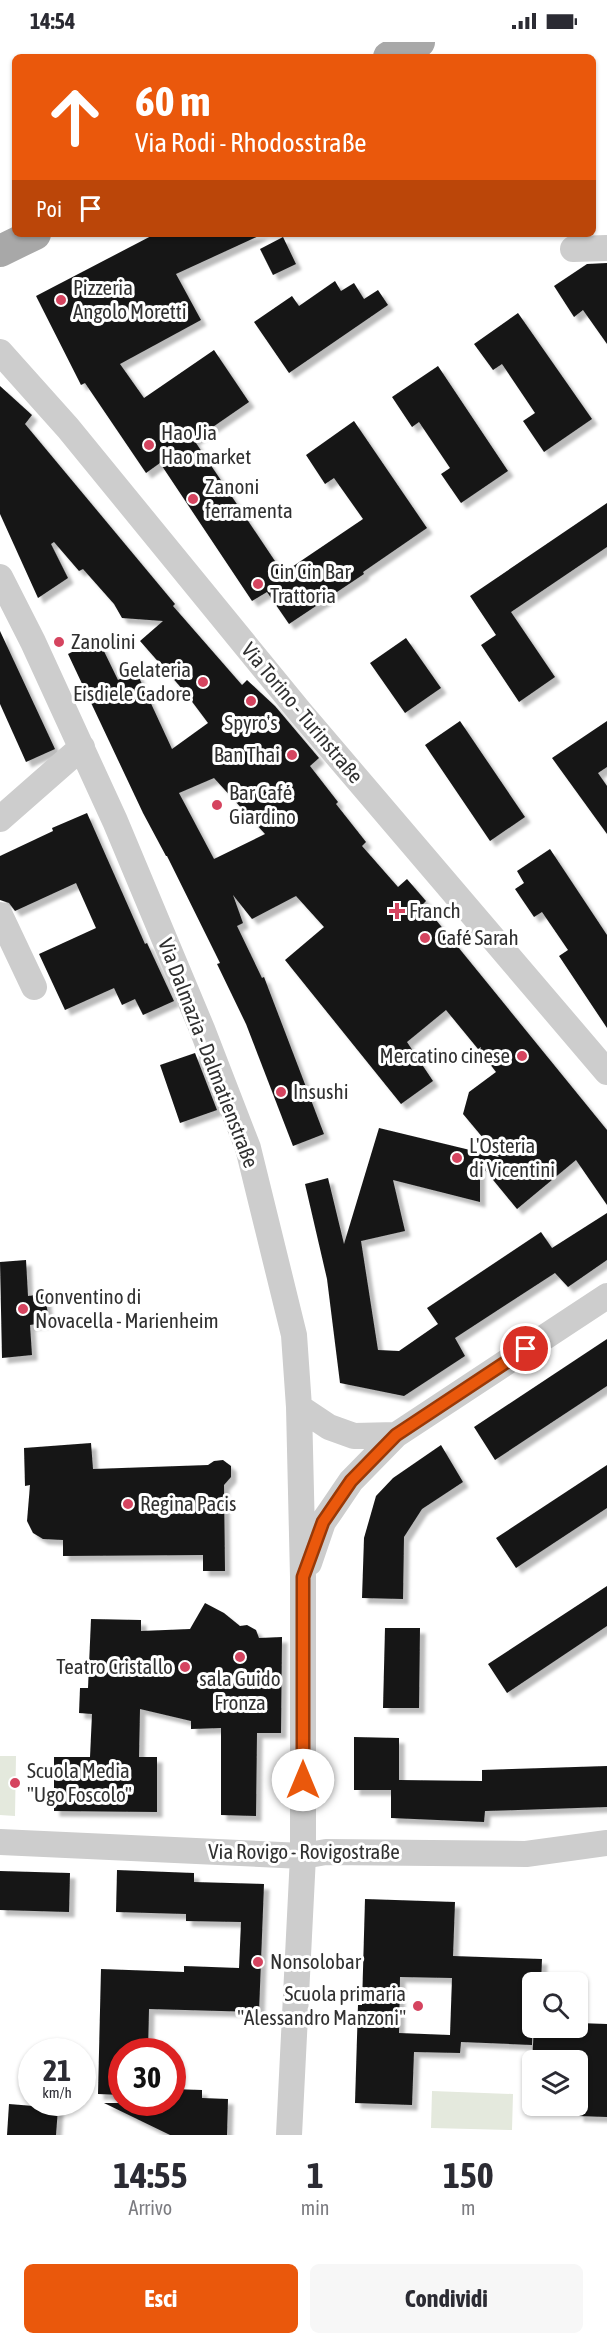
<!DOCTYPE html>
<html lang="it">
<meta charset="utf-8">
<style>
:root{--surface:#fff;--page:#f7f7f7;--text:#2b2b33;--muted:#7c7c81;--accent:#ea580c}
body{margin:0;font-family:"Asap Condensed",sans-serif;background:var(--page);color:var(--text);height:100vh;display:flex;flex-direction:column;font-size:22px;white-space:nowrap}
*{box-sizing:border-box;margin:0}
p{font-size:20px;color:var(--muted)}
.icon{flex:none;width:33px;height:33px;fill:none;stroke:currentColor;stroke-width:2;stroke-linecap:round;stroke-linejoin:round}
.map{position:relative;height:2093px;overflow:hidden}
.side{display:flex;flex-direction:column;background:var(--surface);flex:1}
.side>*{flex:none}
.hud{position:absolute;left:12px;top:12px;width:584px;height:183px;border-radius:9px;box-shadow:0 2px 4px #0004;background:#ea580c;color:#fff;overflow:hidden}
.fabs{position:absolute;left:522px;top:1930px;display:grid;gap:12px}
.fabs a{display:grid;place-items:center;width:66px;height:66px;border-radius:9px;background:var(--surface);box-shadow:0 2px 4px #0004;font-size:30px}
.speed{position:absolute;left:18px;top:1996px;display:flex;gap:12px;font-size:30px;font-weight:700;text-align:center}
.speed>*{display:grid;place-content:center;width:78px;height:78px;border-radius:50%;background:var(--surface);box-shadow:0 2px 4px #0004;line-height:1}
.speed small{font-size:15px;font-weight:400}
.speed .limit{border:9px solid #d22;background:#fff;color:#111}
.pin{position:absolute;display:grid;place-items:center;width:51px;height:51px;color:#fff;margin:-26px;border:3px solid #fff;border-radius:50%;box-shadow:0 2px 6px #0007}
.me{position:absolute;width:66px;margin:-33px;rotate:0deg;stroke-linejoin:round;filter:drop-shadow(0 0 4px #0008)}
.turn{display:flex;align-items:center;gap:21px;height:126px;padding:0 24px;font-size:27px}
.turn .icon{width:78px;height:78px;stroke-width:2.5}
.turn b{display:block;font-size:42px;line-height:51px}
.then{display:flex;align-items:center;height:57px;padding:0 24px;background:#0003;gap:12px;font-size:22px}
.eta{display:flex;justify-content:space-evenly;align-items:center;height:102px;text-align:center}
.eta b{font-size:36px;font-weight:700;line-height:42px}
.cta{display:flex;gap:12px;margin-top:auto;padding:12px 24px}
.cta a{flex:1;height:69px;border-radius:9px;background:var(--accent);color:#fff;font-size:24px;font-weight:700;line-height:69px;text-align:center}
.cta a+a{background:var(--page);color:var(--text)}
.status{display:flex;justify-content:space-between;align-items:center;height:42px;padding:0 30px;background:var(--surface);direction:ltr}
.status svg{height:16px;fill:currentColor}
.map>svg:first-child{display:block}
.grass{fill:#e4e9dd}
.building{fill:#171717;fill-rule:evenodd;filter:url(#shadow)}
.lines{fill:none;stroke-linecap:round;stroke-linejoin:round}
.minor{stroke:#cdcdcd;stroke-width:26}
.major{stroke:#a8a8a8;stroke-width:32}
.route-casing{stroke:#983908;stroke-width:15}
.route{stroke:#ea580c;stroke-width:10}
.poi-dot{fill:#d5445f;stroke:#fff;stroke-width:2}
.labels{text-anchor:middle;stroke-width:6;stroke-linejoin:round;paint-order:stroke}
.poi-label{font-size:21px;fill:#303030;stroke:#fff;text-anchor:start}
.street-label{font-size:21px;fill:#303030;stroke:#fff}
</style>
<div class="status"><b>14:54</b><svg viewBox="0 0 49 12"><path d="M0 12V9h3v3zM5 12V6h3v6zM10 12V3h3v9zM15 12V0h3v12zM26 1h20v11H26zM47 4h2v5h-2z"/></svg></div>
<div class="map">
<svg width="607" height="2093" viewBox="0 0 607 2093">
<defs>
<filter id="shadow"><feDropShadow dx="5.5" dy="5.5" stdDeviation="1.5" flood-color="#0004"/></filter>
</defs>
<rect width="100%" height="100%" fill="#fff"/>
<path class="grass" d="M0,1714H16L15,1774L0,1773Z
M432,2049L513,2052L512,2088L431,2086Z"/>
<path class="building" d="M155,192H263L176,232L201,278L120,322L144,356L214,308L249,360L194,398L283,531L363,477L334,436L325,442L306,413L354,379L427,486L363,530L364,532L289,582L267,550L252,559L160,421L146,431L85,341L81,343L36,254Z
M283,195L296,222L273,233L260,207Z
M607,221V302L583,268L574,275L554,244L587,222Z
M335,239L341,249L354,241L364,257L378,248L388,263L289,331L254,280L292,254L299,264Z
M518,271L592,377L544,410L523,379L535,371L502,322L493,328L474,302Z
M438,324L508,429L461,461L441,432L450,426L419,380L412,385L392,355Z
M0,344L32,373L25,382L175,562L173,564L242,643L247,638L275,664L319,716L310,724L338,760L336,762L366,800L362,804L398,845L407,837L426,859L423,862L607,1088V1163L576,1118L517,1167L480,1122V1160L393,1138L405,1189L361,1199L378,1308L399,1309L438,1282L427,1266L541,1190L552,1206L607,1171V1218L568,1245L555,1231L455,1296L465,1314L404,1354L340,1341L327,1237L305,1142L328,1136L344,1202L379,1086L499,1115L463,1072L469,1050L496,1030L480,1009L481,1005L478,1007L446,968L407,1000L433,1039L401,1062L285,918L324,885L296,854L252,877L233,853L243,881L237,884L262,936L264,935L324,1092L293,1104L246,982L217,922L220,921L167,814H166L143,771L68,612L98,597L118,638L136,629L172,707L208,681L184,649L140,599L163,579L122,576L114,562L83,527L79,529L54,500L51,502L68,536L38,556L0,472ZM214,736L265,792L214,817L179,751Z
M607,461V505L511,570L555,635L519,660L481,603L496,593L470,554Z
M0,589L55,707L26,720L0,662Z
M406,596L441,646L405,671L370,621Z
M460,679L525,775L490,799L425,703Z
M607,679V725L598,731L607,744V792L552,716Z
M87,771L145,902L147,901L174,959L143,973L135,957L122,963L114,946L65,968L39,912L96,886L76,841L15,869L9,861L0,858V814L53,789L52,786Z
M550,807L607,893V986L559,914L568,908L542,870L534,875L515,847L524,841L517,829Z
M195,1011L217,1068L180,1081L160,1023Z
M26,1218L28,1254L45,1252L49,1280L30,1283L32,1313L2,1316L0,1220Z
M607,1297V1344L495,1418L474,1385Z
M91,1401L93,1427L208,1423L214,1419L223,1418L231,1424V1435L224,1443L225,1529H203V1513L63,1514V1498L43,1497L33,1491L27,1479L30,1443L25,1444L24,1406Z
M441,1403L463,1440L422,1467L404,1495L403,1557L362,1556L364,1496L376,1454L393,1436Z
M607,1423V1466L516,1526L496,1496Z
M607,1544V1584L507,1651L488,1622Z
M205,1561L224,1571L240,1584L247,1583L256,1588L259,1596L282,1595L281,1691H257L256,1774L221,1773V1686L191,1687V1679L140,1667L139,1715H157V1770L54,1769V1715H90L92,1672L79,1671L80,1646H88L91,1577L141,1578V1589L190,1587Z
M385,1586H420L419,1666H383Z
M354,1695L399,1696V1738L482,1739V1728L607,1724V1765L485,1769L484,1780L391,1776V1748H354Z
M117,1828L194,1831V1840L264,1842L259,1970L149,1967L148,2010H122V2053L98,2052L101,1927L184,1930V1924L239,1926L241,1880L186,1879V1872L116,1870Z
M0,1829L70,1831L69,1870L0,1868Z
M365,1857L455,1860L453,1914L542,1917L541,1941H532V2003L461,2000L460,2011L414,2010L412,2063L355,2061L358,1963H362ZM400,1935L452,1936L450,1993L399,1991Z
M578,1981L607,1982V2075L578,2074V2019H532L534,1986H578Z
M172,2047L202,2048V2056L228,2057L227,2093H170L104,2061H172Z
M9,2062L58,2066L56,2093H7Z"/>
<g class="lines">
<path class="minor" d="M573,207L607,206
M0,310L68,386L300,670L607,1030
M0,535L33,600L115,779L202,987L248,1106L294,1293L299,1365L303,1535V1814L289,2093
M0,777L82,705
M0,873L34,945
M299,1365L329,1385L354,1394L396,1393
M309,1521L323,1480L330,1470L351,1439L396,1393L607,1254
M0,1800L303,1814L326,1810L526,1812L607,1801"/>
<path class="major" d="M389,15L419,0
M0,209L35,192"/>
</g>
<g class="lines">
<defs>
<path id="route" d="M303,1738V1535L323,1480L351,1439L396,1393L526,1307"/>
</defs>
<use href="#route" class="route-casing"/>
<use href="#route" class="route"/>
</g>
<g class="poi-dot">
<circle cx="61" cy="258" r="6"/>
<circle cx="149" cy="403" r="6"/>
<circle cx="193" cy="457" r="6"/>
<circle cx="258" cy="542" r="6"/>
<circle cx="59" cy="600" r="6"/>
<circle cx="203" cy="640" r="6"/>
<circle cx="251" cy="659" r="6"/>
<circle cx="292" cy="713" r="6"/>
<circle cx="217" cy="763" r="6"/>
<path d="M394 860h6v6h6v6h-6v6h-6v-6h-6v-6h6z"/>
<circle cx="425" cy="896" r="6"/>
<circle cx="522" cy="1014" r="6"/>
<circle cx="281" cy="1050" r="6"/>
<circle cx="457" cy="1116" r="6"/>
<circle cx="23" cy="1267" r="6"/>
<circle cx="128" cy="1462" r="6"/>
<circle cx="240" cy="1615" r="6"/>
<circle cx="185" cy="1625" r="6"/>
<circle cx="15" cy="1741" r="6"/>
<circle cx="258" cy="1920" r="6"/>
<circle cx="418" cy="1964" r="6"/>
</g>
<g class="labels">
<g class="poi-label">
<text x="73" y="253">Pizzeria<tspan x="73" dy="24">Angolo Moretti</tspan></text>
<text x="161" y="398">Hao Jia<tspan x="161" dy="24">Hao market</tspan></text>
<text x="205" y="452">Zanoni<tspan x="205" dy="24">ferramenta</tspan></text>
<text x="270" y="537">Cin Cin Bar<tspan x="270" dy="24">Trattoria</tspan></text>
<text x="71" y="607">Zanolini</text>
<text x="191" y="635" text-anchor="end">Gelateria<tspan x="191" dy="24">Eisdiele Cadore</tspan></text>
<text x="251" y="688" text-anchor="middle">Spyro's</text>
<text x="280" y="720" text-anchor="end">Ban Thai</text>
<text x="229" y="758">Bar Café<tspan x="229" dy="24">Giardino</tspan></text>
<text x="409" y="876">Franch</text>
<text x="437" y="903">Café Sarah</text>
<text x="510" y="1021" text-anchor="end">Mercatino cinese</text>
<text x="293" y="1057">Insushi</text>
<text x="469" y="1111">L'Osteria<tspan x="469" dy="24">di Vicentini</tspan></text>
<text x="35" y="1262">Conventino di<tspan x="35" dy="24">Novacella - Marienheim</tspan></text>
<text x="140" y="1469">Regina Pacis</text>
<text x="173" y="1632" text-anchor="end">Teatro Cristallo</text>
<text x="240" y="1644" text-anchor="middle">sala Guido<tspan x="240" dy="24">Fronza</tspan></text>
<text x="27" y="1736">Scuola Media<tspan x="27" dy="24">"Ugo Foscolo"</tspan></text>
<text x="270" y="1927">Nonsolobar</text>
<text x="406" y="1959" text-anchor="end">Scuola primaria<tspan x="406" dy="24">"Alessandro Manzoni"</tspan></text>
</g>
<g class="street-label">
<text transform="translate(302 671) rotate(50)" y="7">Via Torino - Turinstraße</text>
<text transform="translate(208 1011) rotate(69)" y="7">Via Dalmazia - Dalmatienstraße</text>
<text x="304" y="1817">Via Rovigo - Rovigostraße</text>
</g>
</g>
</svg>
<div class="fabs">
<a><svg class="icon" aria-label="search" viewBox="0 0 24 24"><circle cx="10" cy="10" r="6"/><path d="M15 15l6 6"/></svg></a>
<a><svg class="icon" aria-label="layers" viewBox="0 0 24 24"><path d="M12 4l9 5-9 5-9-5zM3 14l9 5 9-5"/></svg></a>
</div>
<div class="speed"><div>21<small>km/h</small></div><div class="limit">30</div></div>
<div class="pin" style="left:526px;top:1307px;background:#d93025"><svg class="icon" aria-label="arrive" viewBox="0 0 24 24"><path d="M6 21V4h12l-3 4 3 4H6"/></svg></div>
<svg class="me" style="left:303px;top:1738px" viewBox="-20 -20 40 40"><circle r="19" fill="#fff"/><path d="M0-13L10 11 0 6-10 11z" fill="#ea580c"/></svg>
<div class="hud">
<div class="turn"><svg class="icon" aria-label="ahead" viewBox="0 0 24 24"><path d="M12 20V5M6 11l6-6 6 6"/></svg><div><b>60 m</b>Via Rodi - Rhodosstraße</div></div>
<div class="then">Poi<svg class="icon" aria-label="arrive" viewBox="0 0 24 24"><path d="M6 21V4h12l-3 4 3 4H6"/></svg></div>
</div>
</div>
<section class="side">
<div class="eta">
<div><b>14:55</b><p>Arrivo</p></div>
<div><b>1</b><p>min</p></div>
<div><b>150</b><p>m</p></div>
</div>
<div class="cta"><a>Esci</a><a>Condividi</a></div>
</section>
